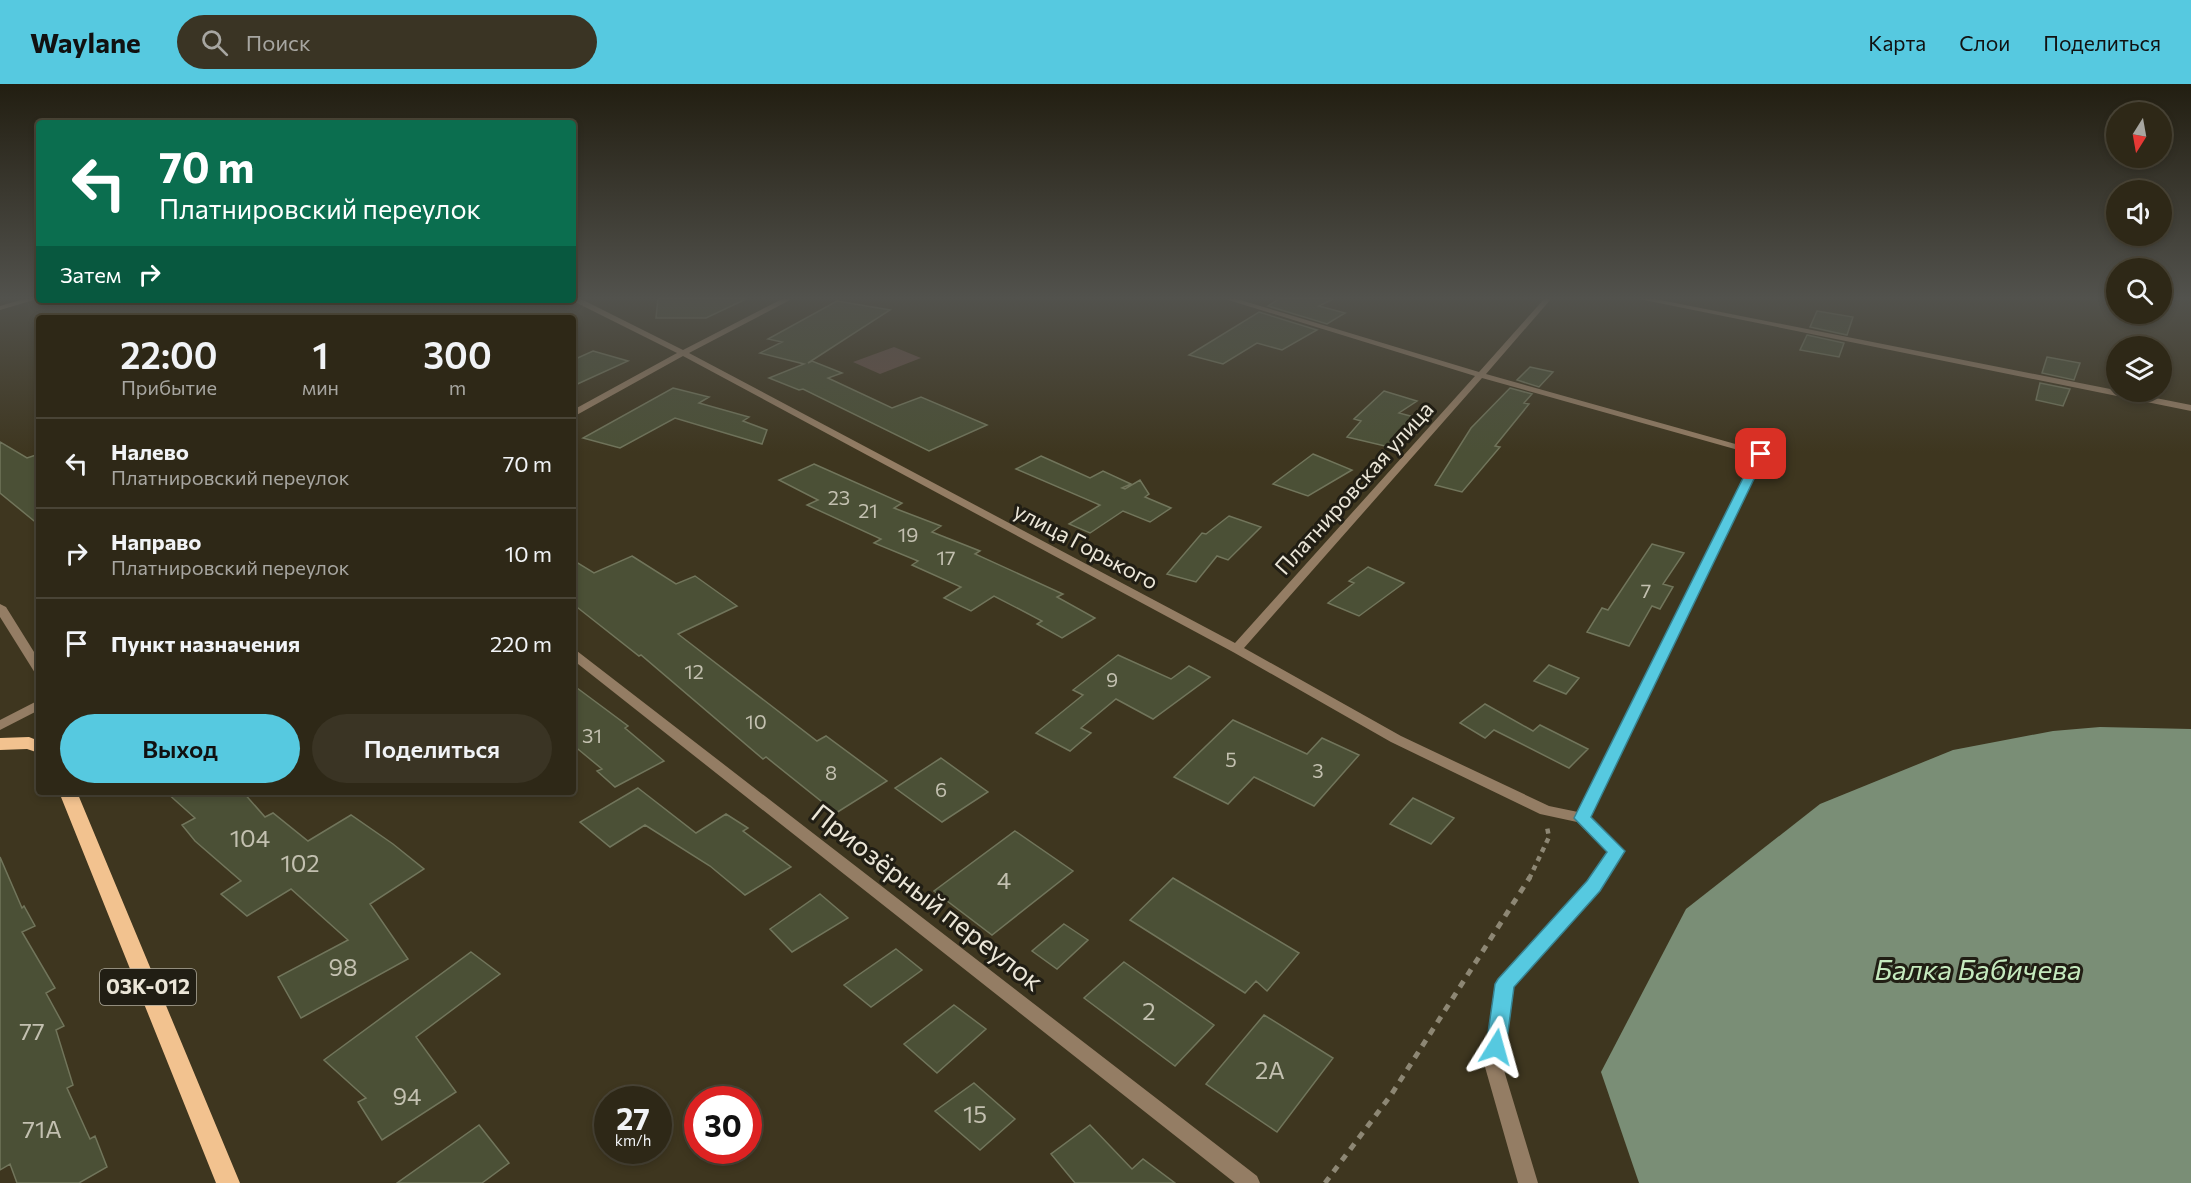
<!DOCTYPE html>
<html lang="ru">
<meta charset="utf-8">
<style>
:root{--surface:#2e2817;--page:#3a3424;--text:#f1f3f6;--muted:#a7a6a1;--line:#494436;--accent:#56c9e0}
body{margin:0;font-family:Commissioner,sans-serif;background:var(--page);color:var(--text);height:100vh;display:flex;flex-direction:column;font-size:22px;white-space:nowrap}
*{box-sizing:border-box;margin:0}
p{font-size:20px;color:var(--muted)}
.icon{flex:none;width:33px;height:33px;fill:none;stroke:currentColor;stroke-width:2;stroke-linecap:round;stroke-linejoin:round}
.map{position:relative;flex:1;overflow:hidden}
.side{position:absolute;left:36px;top:231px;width:540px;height:480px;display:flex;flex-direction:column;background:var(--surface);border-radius:6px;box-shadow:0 3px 9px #0003,0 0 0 2px var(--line)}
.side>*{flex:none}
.banner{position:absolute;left:36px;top:36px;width:540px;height:183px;border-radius:6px;box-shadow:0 3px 9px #0003,0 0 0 2px var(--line);background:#0b6e4f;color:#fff;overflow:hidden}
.needle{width:39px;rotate:191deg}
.buttons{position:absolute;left:2106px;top:18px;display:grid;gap:12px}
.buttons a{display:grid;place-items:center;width:66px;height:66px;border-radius:50%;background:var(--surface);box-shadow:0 3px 9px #0003,0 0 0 2px var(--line);font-size:30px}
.speed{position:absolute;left:594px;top:1002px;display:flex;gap:12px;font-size:30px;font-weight:700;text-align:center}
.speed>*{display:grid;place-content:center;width:78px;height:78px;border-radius:50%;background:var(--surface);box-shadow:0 3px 9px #0003,0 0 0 2px var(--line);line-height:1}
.speed small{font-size:15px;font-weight:400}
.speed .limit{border:9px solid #d22;background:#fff;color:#111}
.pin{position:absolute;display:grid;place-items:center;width:51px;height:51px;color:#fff;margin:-26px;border-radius:12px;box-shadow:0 3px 9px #0006}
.me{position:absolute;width:66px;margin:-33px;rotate:8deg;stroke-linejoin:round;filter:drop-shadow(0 0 4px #0008)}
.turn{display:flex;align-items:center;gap:21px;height:126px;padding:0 24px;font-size:27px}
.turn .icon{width:78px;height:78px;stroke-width:2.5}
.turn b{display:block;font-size:42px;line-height:51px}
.then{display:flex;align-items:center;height:57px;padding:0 24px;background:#0003;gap:12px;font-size:22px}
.eta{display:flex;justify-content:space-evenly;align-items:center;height:102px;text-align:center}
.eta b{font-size:36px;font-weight:600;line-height:42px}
.cta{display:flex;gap:12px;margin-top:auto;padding:12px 24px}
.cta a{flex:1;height:69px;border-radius:36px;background:var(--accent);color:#111;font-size:24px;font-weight:600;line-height:69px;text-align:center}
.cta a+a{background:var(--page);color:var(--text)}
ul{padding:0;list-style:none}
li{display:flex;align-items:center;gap:18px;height:90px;padding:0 24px;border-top:2px solid var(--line)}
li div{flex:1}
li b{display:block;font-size:22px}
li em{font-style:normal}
header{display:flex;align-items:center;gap:36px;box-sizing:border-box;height:84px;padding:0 30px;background:var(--accent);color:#111}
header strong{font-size:28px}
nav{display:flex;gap:33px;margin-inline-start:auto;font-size:21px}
.search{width:420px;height:54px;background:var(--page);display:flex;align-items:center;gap:15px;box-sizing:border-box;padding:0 21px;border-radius:33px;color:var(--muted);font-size:22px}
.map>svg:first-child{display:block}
.green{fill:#644e45}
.water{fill:#7a8e76}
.building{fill:#4b5036;stroke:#71755b;stroke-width:1.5}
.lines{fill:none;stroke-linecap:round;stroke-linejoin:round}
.path-far1{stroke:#8d8774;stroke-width:4.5;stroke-dasharray:5 5;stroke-linecap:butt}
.path{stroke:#8d8774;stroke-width:5;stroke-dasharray:7 7;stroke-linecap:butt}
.minor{fill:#947d64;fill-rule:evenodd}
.primary{fill:#f2c28f;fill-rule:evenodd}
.route{fill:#56c9e0;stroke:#388392;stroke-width:1.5}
.labels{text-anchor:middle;stroke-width:6;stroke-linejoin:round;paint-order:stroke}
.number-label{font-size:20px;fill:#c3c0b0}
.shield{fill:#211e14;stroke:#aeaa9d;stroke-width:1.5}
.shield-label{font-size:21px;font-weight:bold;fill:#ebe6d8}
.street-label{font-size:22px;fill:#ebe6d8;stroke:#211e14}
.near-number-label{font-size:24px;fill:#c3c0b0}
.near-street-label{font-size:27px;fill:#ebe6d8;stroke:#211e14}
.near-water-label{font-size:28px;font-style:italic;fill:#c5eabe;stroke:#211e14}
</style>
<header>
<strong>Waylane</strong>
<div class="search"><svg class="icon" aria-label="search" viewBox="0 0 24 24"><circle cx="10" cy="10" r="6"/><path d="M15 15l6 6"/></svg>Поиск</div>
<nav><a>Карта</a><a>Слои</a><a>Поделиться</a></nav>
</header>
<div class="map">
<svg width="2191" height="1099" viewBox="0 0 2191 1099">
<rect width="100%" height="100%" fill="#3e361f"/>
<path class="green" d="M894,263L921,274L880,290L853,278Z"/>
<path class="water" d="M2100,643L2191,645V1099H1639L1601,988L1686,825L1820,720L1953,666L2053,647Z"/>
<path class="building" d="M658,215H746L706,234H656Z
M1279,215H1333L1319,222L1345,229L1327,240L1268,222Z
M837,217L890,226L808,279L812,277L842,289L828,294L892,324L921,313L987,341L929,367L803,305L799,306L769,294L804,280L760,269L782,258L768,255Z
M1817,227L1853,233L1847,251L1810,243Z
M1259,228L1317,246L1282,266L1257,259L1223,280L1189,271Z
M1807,251L1844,259L1839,273L1800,266Z
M593,267L628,277L573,302V276Z
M2047,273L2080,279L2074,296L2042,289Z
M1530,283L1553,288L1539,303L1517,296Z
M2040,299L2070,305L2063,322L2036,316Z
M673,304L709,313L699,319L749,333L743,337L767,346L762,360L675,334L620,364L583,354Z
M1510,304L1532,310L1524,319L1529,320L1495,362L1500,363L1462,408L1435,401L1471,344Z
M1384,307L1417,317L1399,329L1414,333L1389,363L1347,353L1361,337L1354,335Z
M0,358L27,374L39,370V441L0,409Z
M1313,370L1352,386L1308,412L1273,400Z
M1041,372L1090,394L1103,387L1131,400L1122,404L1125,405L1140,396L1149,410L1145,413L1171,424L1150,438L1123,427L1090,449L1069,440L1100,421L1016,385Z
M814,380L902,419L894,424L941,442L932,448L980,467L975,470L1063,510L1057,513L1095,534L1062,554L1037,540L1042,537L994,512L971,527L944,514L961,503L912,481L918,477L874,459L881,455L807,421L818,416L779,396Z
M1229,432L1261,443L1228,476L1217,472L1196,498L1167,490L1202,449L1206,450Z
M1652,460L1684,469L1663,500L1673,503L1660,525L1652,522L1629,562L1587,548L1602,524L1608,526Z
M632,472L676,500L695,492L737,522L678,550L817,657L826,652L887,697L836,729L766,673L763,675L641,571L639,572L573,520V476L594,489Z
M1368,483L1404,499L1359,532L1328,519L1354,499L1349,497Z
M1118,571L1171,595L1189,582L1210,593L1153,635L1116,615L1081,644L1091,649L1070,667L1036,649L1083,611L1073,606Z
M1549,581L1579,594L1566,610L1534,597Z
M573,601L628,642L625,644L664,677L615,703L597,687L602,685L573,661Z
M1485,620L1533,647L1540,641L1588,665L1569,684L1494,646L1485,654L1460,639Z
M1233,636L1307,670L1322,654L1359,671L1314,722L1254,693L1228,720L1174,693Z
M941,674L988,708L942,738L895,704Z
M638,704L696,749L726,730L748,744L743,747L791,783L745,811L710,782L645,741L610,763L580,738Z
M166,708H243L265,733L273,729L308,757L351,731L393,760L424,785L370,820L408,875L301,934L278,893L348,856L291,805L247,832L221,810L241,797L195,757L182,741L195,734Z
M1413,714L1454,734L1431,760L1390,740Z
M1015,747L1073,787L992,851L934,807Z
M0,773L22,824L24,822L35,842L22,848L55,904L46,909L64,942L56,946L73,1001L67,1004L90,1055L95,1052L107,1083L79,1099H17L10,1080L0,1086Z
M1173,794L1299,869L1267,907L1256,897L1245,909L1130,836Z
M820,810L848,834L792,868L770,845Z
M1064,840L1088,856L1057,885L1032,867Z
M896,865L922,886L871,923L844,901Z
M471,868L500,890L416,953L456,1008L382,1056L358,1018L366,1014L324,976Z
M1124,878L1214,941L1175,982L1084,914Z
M954,921L986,945L937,989L904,960Z
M1264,931L1333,974L1277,1048L1206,1000Z
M974,999L1015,1035L980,1066L935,1027Z
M479,1041L509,1079L482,1099H397Z
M1090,1041L1132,1085L1143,1075L1175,1099H1075L1051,1070Z"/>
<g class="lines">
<path class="path-far1" d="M1529,795L1549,753L1547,743"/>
<path class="path" d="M1325,1099L1391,1011L1530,793"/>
<path class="minor" d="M24,215H37L0,226V222Z
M581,215L683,266L782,215H792L689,269L1235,559L1475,292L1225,215H1237L1479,288L1544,215H1551L1486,290L1764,368L1766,370L1590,733L1623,767L1599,806L1513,902L1503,983L1538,1099H1518L1485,983L1497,900L1499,895L1589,798L1608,768L1577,738L1540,730L1391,658L1233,568L683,272L573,333V326L677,269L571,216ZM1482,294L1756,371L1578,728L1549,722L1401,652L1244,564Z
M1639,215H1655L2191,321V327Z
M0,520L6,523L39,576V590L35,589L0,533Z
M573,566L577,567L1257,1092L1260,1099H1235L573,576Z
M39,616V626L0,646V636Z"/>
<path class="primary" d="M29,653L39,657V669L27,665L0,666V654Z
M59,708H77L240,1099H216Z"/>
</g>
<linearGradient id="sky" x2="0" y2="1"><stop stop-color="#221e11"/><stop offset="0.58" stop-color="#52524d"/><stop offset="1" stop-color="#52524d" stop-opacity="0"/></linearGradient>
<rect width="2191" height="369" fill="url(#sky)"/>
<path class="route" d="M1761,367L1766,370L1591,733L1625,767L1600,807L1514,903L1506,963L1503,969L1496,971L1489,969L1486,963L1495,900L1498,895L1587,797L1607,768L1574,734L1755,370Z"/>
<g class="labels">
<g class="number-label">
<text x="839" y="421">23</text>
<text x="868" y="434">21</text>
<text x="908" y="458">19</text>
<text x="946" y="481">17</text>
<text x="1646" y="514">7</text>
<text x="694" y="595">12</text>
<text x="1112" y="603">9</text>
<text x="756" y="645">10</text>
<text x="592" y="659">31</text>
<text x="1231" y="683">5</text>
<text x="1318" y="694">3</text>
<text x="831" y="696">8</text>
<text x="941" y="713">6</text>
</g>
<rect class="shield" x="100" y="885" width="96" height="36" rx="4.5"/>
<g class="shield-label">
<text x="148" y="910">03К-012</text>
</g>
<g class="street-label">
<text transform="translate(1354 404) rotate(-48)" y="8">Платнировская улица</text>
<text transform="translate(1086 462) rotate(28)" y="8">улица Горького</text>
</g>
<g class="near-number-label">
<text x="250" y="763">104</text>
<text x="300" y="788">102</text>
<text x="1004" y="805">4</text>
<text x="343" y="892">98</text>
<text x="1149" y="936">2</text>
<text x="32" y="956">77</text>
<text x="1270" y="995">2А</text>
<text x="407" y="1021">94</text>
<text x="975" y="1039">15</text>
<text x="42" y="1054">71А</text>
</g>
<g class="near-street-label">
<text transform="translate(927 814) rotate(38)" y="9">Приозёрный переулок</text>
</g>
<g class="near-water-label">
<text x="1978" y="896">Балка Бабичева</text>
</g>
</g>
</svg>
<div class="buttons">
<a><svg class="needle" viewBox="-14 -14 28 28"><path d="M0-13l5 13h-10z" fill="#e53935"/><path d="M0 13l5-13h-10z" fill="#a7a6a1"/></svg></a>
<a><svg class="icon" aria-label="sound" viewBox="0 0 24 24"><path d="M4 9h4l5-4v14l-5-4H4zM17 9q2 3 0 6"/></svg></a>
<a><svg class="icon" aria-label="search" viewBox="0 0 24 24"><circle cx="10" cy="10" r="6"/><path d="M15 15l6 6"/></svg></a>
<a><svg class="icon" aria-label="layers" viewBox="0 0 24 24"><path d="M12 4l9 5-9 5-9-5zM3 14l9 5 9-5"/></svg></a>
</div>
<div class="speed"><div>27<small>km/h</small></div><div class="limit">30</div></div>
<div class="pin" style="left:1761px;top:370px;background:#d93025"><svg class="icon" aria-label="arrive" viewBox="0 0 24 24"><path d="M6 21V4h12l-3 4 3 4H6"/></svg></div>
<svg class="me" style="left:1496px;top:963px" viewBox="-20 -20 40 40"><path d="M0-17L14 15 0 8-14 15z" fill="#56c9e0" stroke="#fff" stroke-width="4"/></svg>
<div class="banner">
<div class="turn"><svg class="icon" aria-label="left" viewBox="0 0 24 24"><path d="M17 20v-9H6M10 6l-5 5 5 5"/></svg><div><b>70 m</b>Платнировский переулок</div></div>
<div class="then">Затем<svg class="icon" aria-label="right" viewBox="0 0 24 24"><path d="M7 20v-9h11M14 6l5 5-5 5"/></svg></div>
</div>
<section class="side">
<div class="eta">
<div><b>22:00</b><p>Прибытие</p></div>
<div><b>1</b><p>мин</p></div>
<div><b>300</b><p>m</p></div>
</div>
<ul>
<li><svg class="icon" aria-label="left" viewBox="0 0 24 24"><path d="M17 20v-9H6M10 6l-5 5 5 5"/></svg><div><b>Налево</b><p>Платнировский переулок</p></div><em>70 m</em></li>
<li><svg class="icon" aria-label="right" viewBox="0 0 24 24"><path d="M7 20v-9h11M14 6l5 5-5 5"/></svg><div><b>Направо</b><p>Платнировский переулок</p></div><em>10 m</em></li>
<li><svg class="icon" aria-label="arrive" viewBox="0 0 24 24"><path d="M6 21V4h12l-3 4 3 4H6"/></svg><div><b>Пункт назначения</b></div><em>220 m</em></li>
</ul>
<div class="cta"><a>Выход</a><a>Поделиться</a></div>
</section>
</div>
